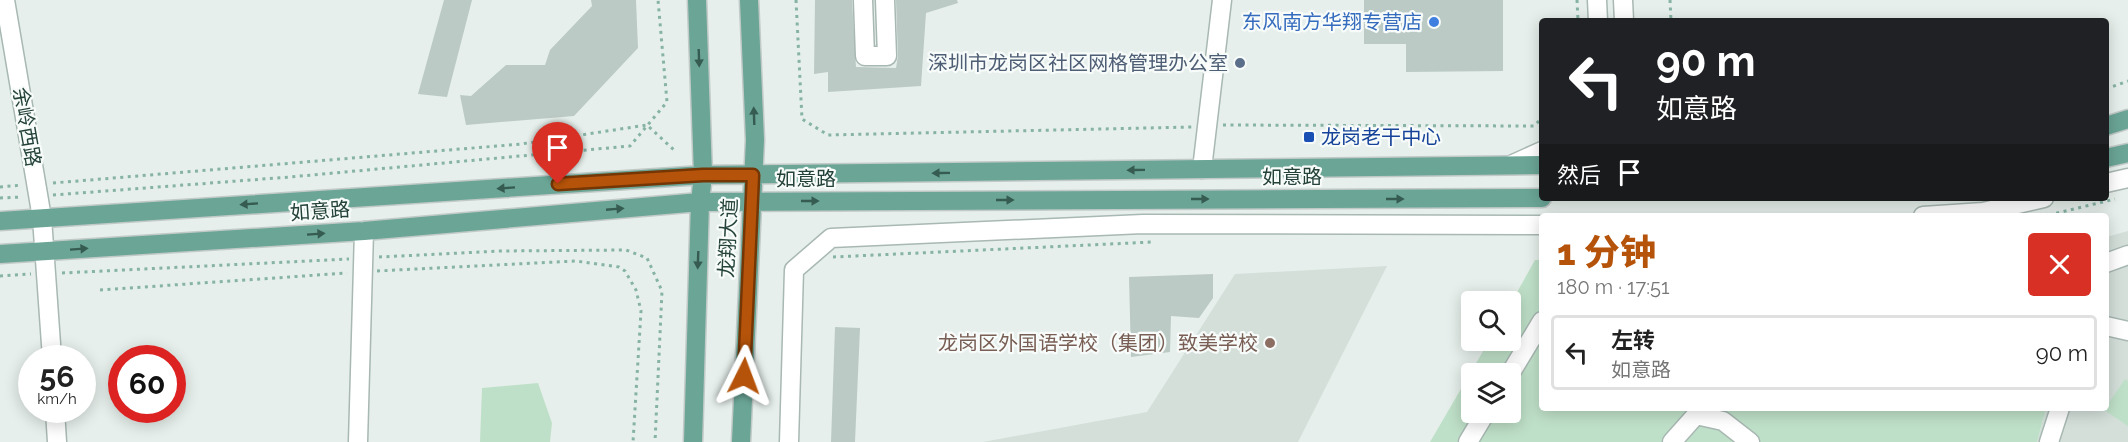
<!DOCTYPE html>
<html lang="zh">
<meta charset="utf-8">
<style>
:root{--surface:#fff;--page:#f6f6f6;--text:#222;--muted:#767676;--line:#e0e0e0;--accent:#b45309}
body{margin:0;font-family:Raleway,"Noto Sans SC",sans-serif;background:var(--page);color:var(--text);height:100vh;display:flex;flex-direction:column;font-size:22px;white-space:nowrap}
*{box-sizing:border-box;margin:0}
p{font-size:20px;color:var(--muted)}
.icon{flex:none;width:33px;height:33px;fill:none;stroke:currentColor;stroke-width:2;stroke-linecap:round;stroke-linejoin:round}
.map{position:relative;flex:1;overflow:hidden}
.details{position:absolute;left:1539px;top:213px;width:570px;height:198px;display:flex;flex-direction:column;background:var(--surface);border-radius:6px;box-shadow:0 3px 15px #0003}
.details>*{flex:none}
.top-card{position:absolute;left:1539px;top:18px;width:570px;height:183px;border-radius:6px;box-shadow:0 3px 15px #0003;background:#202124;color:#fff;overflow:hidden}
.fabs{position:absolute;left:1461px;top:291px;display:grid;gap:12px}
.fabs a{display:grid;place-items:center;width:60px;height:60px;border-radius:6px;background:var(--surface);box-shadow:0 3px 15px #0003;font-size:30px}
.speed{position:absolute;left:18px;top:345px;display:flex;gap:12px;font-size:30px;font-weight:700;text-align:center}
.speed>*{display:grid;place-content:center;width:78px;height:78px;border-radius:50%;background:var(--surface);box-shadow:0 3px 15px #0003;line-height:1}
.speed small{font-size:15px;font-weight:400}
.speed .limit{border:9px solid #d22;background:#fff;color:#111}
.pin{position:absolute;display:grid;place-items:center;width:51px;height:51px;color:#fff;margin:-62px -26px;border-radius:50% 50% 50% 0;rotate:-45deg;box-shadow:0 0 6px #0007}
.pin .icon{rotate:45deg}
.me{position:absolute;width:66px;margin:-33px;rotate:3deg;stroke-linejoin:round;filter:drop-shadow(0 0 4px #0008)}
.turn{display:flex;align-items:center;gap:21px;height:126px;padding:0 18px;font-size:27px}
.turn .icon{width:78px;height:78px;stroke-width:2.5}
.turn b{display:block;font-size:42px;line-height:51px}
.then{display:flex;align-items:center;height:57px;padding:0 18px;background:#0003;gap:12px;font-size:22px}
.round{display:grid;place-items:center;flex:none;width:63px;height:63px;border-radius:6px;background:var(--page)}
.overview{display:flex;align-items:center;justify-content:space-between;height:102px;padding:0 18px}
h1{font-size:36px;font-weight:800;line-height:45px;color:var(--accent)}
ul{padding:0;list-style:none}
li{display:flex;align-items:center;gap:18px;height:75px;margin:0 12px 9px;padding:0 6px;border:3px solid var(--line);border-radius:6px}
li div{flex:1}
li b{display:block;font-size:22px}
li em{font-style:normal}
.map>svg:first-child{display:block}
.built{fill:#d4dfda}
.green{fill:#bfe0c8;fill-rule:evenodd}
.building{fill:#bbcac4}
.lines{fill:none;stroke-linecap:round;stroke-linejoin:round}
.minor-casing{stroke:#a8b8b2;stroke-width:21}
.major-casing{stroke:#c2cac8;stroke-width:21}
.path{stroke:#86b3a5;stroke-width:3;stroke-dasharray:3 4.5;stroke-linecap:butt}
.minor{stroke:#fff;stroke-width:18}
.major{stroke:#6aa596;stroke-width:18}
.oneway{fill:#365b51}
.route-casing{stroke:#753606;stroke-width:15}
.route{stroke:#b45309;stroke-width:10}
.shop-dot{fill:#3f7fe0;stroke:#f7fbf9;stroke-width:2}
.service-dot{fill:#5c6f8a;stroke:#f7fbf9;stroke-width:2}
.transit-dot{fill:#1a4fb4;stroke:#f7fbf9;stroke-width:2}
.education-dot{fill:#8d6e63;stroke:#f7fbf9;stroke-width:2}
.labels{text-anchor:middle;stroke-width:4.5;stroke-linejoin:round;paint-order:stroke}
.shop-label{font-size:20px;fill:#366cbe;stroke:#f7fbf9;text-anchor:end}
.service-label{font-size:20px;fill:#4e5e75;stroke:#f7fbf9;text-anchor:end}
.street-label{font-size:20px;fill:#24423a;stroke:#f7fbf9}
.transit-label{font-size:20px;fill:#164399;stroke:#f7fbf9;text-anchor:start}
.education-label{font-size:20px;fill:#785e54;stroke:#f7fbf9;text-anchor:end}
</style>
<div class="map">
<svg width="2128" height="442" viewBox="0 0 2128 442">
<rect width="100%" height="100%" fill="#e6efeb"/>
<path class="built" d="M2128,231V442H2037L2046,408H2106V237Z
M1387,266L1298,442H983L1147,412L1235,274Z"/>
<path class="green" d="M1535,260H1542V408H2046L2037,442H1430L1489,341L1510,340L1511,303ZM1472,374H1510V412H1472Z
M2125,379L2128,381V426L2104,410Z
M538,383L552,423L550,442H480L482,388Z"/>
<path class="building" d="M444,0H472L447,97L418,94Z
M591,0H636L638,48L574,116L466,125L460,95L471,96L506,65H545L550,50L592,6Z
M815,0H852L856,67L896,68L898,56L896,0H957L958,3L926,13L921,86L828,92V72L814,74Z
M1364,0H1503V71L1406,72V44H1364Z
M1213,274V298L1199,318L1171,316L1170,352L1131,357L1129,277Z
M835,327L860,328L855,442H831Z"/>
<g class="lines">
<defs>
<path id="minor" d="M5,0L42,218L52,358
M863,0L865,56H887L885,0
M1597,0L1598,21
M1623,0L1624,21
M1511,165L1542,151
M1202,169L1222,0
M2106,183L2128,178
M1923,216L1983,212L2044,198
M2106,263L2128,255
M2106,326L2128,331
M1510,374L1542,321
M55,410L57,442
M358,442L364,231
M789,442L794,270L831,238L1143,224L1542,225
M1468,442L1486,412
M1672,442L1696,415L1723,421L1750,442
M2049,442L2060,408"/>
<path id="major" d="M2106,126L2128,119
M2106,158L2128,153
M0,221L703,175L1542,165
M0,254L364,231L700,202L1542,198
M693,442L700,202L703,175L697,0
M741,442L755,140L749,0"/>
</defs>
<use href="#minor" class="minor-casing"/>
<use href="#major" class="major-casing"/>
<path class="path" d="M796,0L802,119L828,135L1192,127
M1577,0L1578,21
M1670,0L1671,21
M2106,89L2128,81
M1223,125L1534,126L1542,118
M53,183L521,144L647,125L674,150
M0,187L22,185
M53,195L290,177L630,146L667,102L658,0
M0,198L22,197
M2049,215L2115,199
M379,257L501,251L626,250L647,258L662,291L655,442
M833,257L1153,242
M377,271L576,261L619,267L625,271L636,290L641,311L633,442
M62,273L349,259
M0,276L31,274
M100,290L347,273"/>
<use href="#minor" class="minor"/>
<use href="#major" class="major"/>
</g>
<defs><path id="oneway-solid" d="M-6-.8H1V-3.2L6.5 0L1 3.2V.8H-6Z" transform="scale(1.5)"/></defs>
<g class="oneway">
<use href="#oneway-solid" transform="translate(699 58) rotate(88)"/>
<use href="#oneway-solid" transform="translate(754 116) rotate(-92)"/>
<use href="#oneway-solid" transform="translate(1136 170) rotate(179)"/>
<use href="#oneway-solid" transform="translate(941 173) rotate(179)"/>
<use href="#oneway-solid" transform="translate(506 188) rotate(176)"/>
<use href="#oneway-solid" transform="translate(1200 199)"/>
<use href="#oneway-solid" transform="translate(1395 199)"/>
<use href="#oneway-solid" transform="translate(1005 200)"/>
<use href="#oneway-solid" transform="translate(810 201)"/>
<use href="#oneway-solid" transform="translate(249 204) rotate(176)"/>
<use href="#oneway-solid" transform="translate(615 209) rotate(-5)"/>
<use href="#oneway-solid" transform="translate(316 234) rotate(-4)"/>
<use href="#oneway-solid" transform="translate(79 249) rotate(-4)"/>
<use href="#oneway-solid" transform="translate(698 260) rotate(92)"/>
</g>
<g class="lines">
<defs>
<path id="route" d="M558,184L703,175H753L744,376"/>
</defs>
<use href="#route" class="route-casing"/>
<use href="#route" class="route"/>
</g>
<circle class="shop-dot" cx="1434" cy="22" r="6"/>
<circle class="service-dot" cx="1240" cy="63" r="6"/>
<rect class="transit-dot" x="1303" y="131" width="12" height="12" rx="3"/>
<circle class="education-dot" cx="1270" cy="343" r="6"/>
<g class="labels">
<g class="shop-label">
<text x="1422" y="29">东风南方华翔专营店</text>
</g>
<g class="service-label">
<text x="1228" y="70">深圳市龙岗区社区网格管理办公室</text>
</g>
<g class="street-label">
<text transform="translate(27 127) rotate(80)" y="7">余岭西路</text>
<text x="1292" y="184">如意路</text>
<text x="806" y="186">如意路</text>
<text transform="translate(320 211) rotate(-4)" y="7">如意路</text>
<text transform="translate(728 238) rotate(-87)" y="7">龙翔大道</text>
</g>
<g class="transit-label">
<text x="1321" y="144">龙岗老干中心</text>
</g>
<g class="education-label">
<text x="1258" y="350">龙岗区外国语学校（集团）致美学校</text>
</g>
</g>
</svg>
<div class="fabs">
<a><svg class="icon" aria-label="search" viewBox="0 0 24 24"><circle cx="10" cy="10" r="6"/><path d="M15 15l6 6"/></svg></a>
<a><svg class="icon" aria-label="layers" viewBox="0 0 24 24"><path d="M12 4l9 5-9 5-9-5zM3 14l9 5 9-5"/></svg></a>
</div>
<div class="speed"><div>56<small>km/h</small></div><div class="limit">60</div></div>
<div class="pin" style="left:558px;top:184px;background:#d93025"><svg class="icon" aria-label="arrive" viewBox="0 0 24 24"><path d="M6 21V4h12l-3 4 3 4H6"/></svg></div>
<svg class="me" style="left:744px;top:376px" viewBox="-20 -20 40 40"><path d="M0-17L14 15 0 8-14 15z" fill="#b45309" stroke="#fff" stroke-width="4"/></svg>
<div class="top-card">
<div class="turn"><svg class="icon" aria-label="left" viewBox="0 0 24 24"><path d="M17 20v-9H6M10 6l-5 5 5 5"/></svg><div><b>90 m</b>如意路</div></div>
<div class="then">然后<svg class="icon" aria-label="arrive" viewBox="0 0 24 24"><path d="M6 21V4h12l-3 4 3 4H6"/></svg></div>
</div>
<section class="details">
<div class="overview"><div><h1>1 分钟</h1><p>180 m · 17:51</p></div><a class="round" style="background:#d93025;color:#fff"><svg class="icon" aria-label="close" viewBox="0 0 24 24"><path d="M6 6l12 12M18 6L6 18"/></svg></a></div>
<ul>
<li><svg class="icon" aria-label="left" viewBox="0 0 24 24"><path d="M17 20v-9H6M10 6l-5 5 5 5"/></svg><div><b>左转</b><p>如意路</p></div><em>90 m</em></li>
</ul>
</section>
</div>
